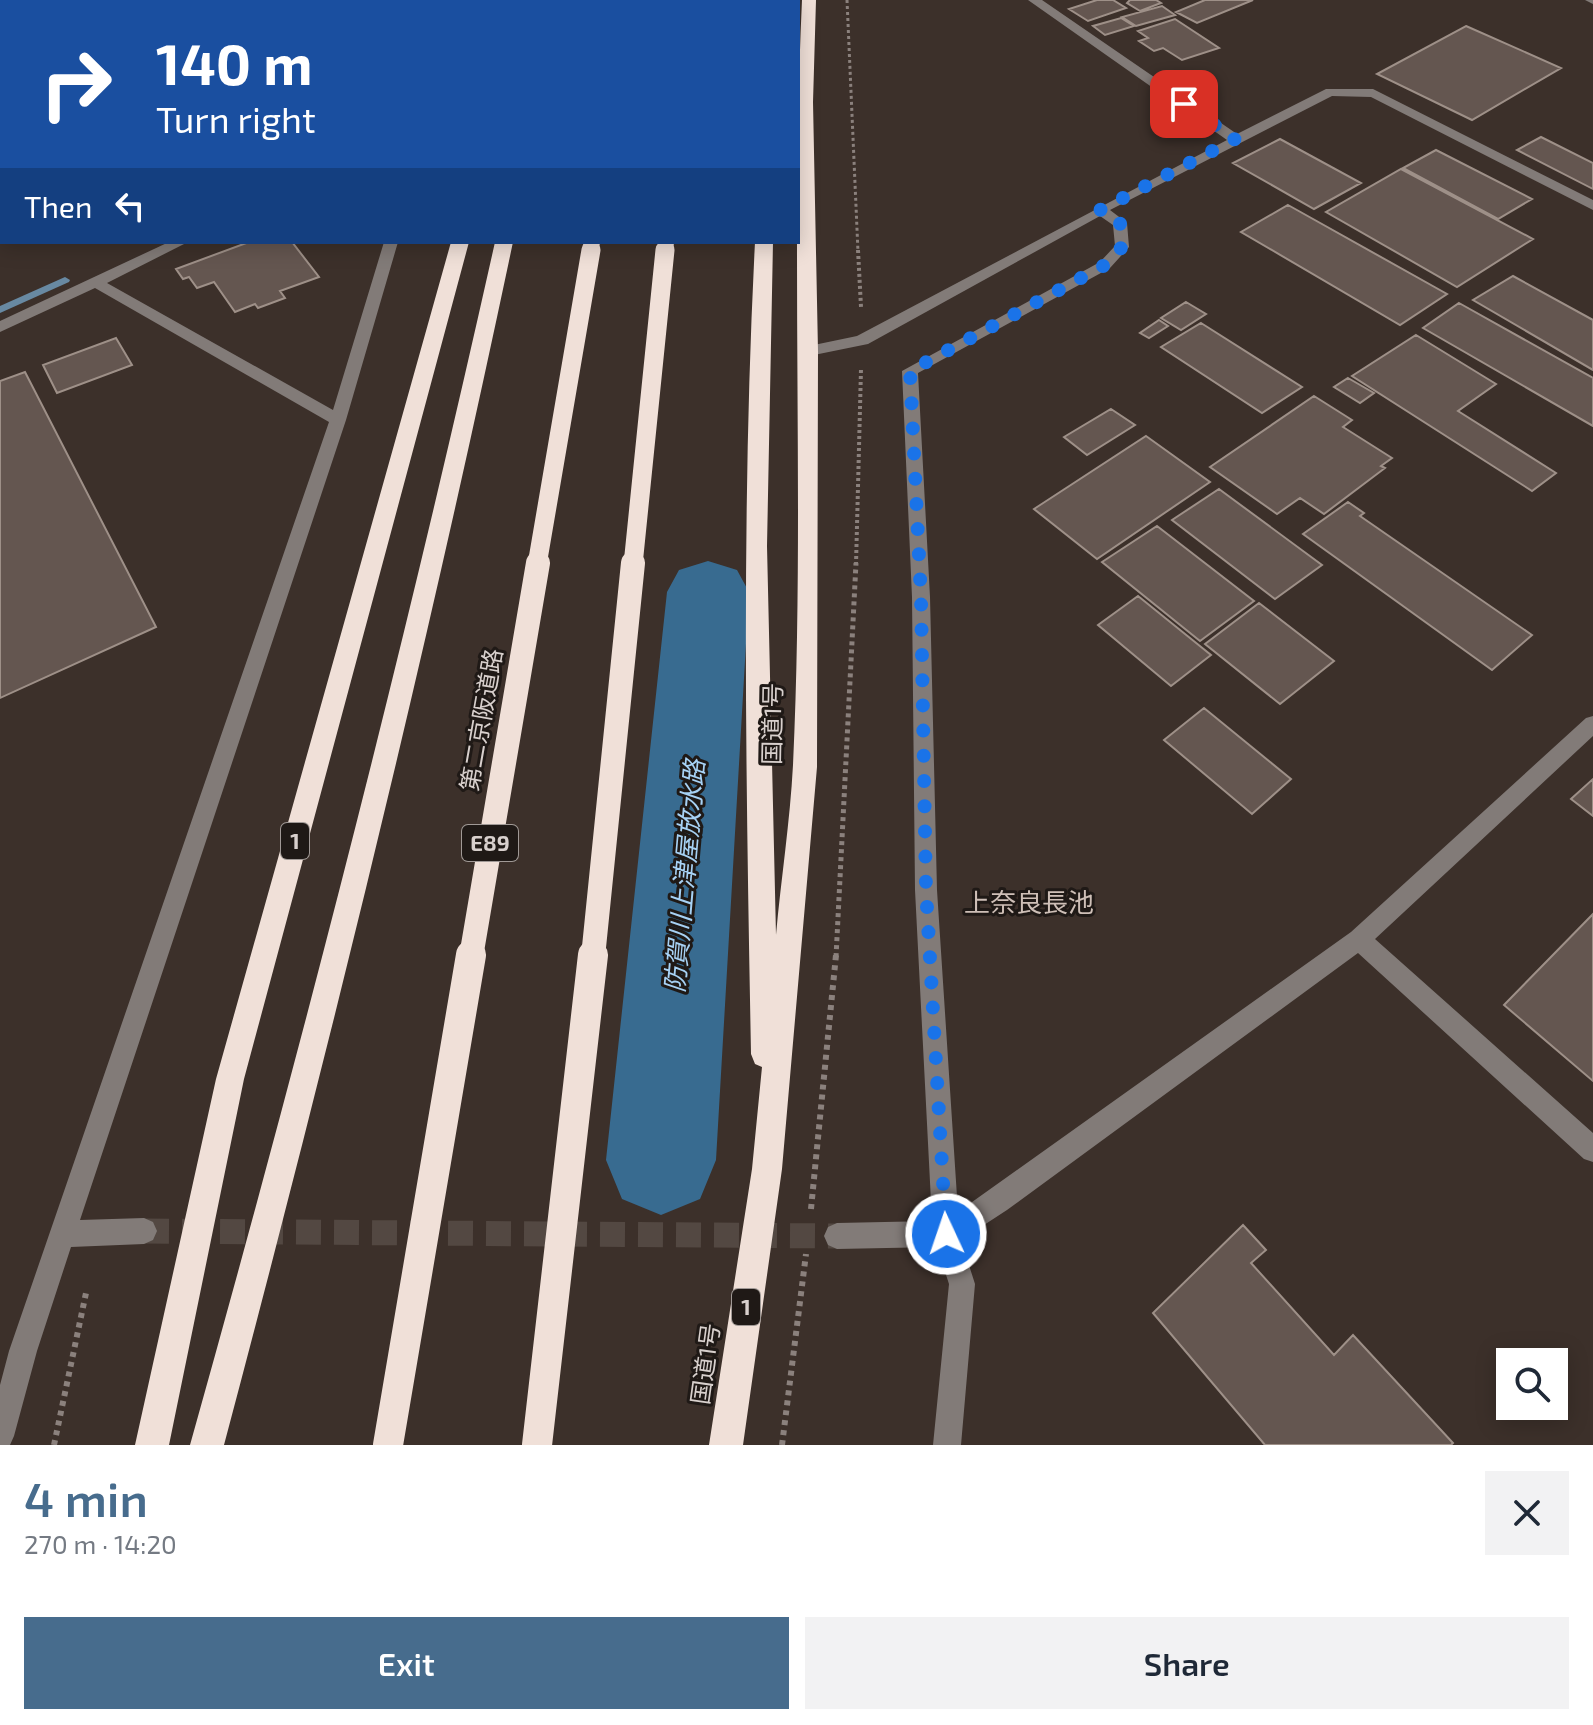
<!DOCTYPE html>
<meta charset="utf-8">
<style>
:root{--surface:#fff;--page:#f2f2f3;--text:#1f2937;--muted:#747a83;--accent:#476c8d}
body{margin:0;font-family:"Exo 2","Noto Sans JP",sans-serif;background:var(--page);color:var(--text);height:100vh;display:flex;flex-direction:column;font-size:30px;white-space:nowrap}
*{box-sizing:border-box;margin:0}
p{font-size:26px;color:var(--muted)}
.icon{flex:none;width:44px;height:44px;fill:none;stroke:currentColor;stroke-width:2;stroke-linecap:round;stroke-linejoin:round}
.map{position:relative;height:1445px;overflow:hidden}
.details{display:flex;flex-direction:column;background:var(--surface);flex:1}
.details>*{flex:none}
.guide{position:absolute;left:0px;top:0px;width:800px;height:244px;box-shadow:0 4px 20px #0003;background:#1a4fa0;color:#fff;overflow:hidden}
.tools{position:absolute;left:1496px;top:1348px;display:grid;gap:16px}
.tools a{display:grid;place-items:center;width:72px;height:72px;border-radius:0px;background:var(--surface);box-shadow:0 4px 20px #0003;font-size:40px}
.pin{position:absolute;display:grid;place-items:center;width:68px;height:68px;color:#fff;margin:-34px;border-radius:16px;box-shadow:0 4px 12px #0006}
.me{position:absolute;width:88px;margin:-44px;rotate:357deg;stroke-linejoin:round;filter:drop-shadow(0 0 6px #0008)}
.turn{display:flex;align-items:center;gap:28px;height:168px;padding:0 24px;font-size:36px}
.turn .icon{width:104px;height:104px;stroke-width:2.5}
.turn b{display:block;font-size:56px;line-height:68px}
.then{display:flex;align-items:center;height:76px;padding:0 24px;background:#0003;gap:16px;font-size:30px}
.round{display:grid;place-items:center;flex:none;width:84px;height:84px;border-radius:0px;background:var(--page)}
.headline{display:flex;align-items:center;justify-content:space-between;height:136px;padding:0 24px}
h1{font-size:48px;font-weight:600;line-height:60px;color:var(--accent)}
.primary-button{display:flex;gap:16px;margin-top:auto;padding:16px 24px}
.primary-button a{flex:1;height:92px;border-radius:0px;background:var(--accent);color:#fff;font-size:32px;font-weight:600;line-height:92px;text-align:center}
.primary-button a+a{background:var(--page);color:var(--text)}
.map>svg:first-child{display:block}
.lines{fill:none;stroke-linecap:round;stroke-linejoin:round}
.stream{fill:#6889a2;fill-rule:evenodd}
.river{fill:#386b90;fill-rule:evenodd}
.building{fill:#645650;stroke:#9e9088;stroke-width:2}
.minor-tunnel{stroke:#534842;stroke-width:25;stroke-dasharray:25 13;stroke-linecap:butt}
.path-far3{stroke:#8b817d;stroke-width:3;stroke-dasharray:3 3;stroke-linecap:butt}
.path-far2{stroke:#8b817d;stroke-width:4;stroke-dasharray:3 3;stroke-linecap:butt}
.path-far1{stroke:#8b817d;stroke-width:5;stroke-dasharray:4 4;stroke-linecap:butt}
.path{stroke:#8b817d;stroke-width:6;stroke-dasharray:5 5;stroke-linecap:butt}
.minor{fill:#827b78;fill-rule:evenodd}
.highway{fill:#f0e0d8;fill-rule:evenodd}
.highway-bridge-far3{stroke:#f0e0d8;stroke-width:16}
.highway-bridge-far2{stroke:#f0e0d8;stroke-width:19}
.highway-bridge-far1{stroke:#f0e0d8;stroke-width:24}
.highway-bridge{stroke:#f0e0d8;stroke-width:30}
.route{stroke:#1a73e8;stroke-width:14;stroke-dasharray:0 25.2}
.labels{text-anchor:middle;stroke-width:6;stroke-linejoin:round;paint-order:stroke}
.shield{fill:#1f1916;stroke:#a09996;stroke-width:2}
.shield-label{font-size:22px;font-weight:bold;fill:#d8d0cd}
.street-label{font-size:24px;fill:#d8d0cd;stroke:#1f1916}
.water-label{font-size:26px;font-style:italic;fill:#a7d2f5;stroke:#1f1916}
.neighbourhood-label{font-size:26px;fill:#cebfb7;stroke:#1f1916}
</style>
<div class="map">
<svg width="1593" height="1445" viewBox="0 0 1593 1445">
<rect width="100%" height="100%" fill="#3c302a"/>
<g class="lines">
<path class="stream" d="M65,277L70,280L69,282L0,313V306Z"/>
<path class="river" d="M712,0H764V2H712Z
M708,561L737,570L749,592L716,1160L700,1199L661,1215L622,1199L606,1160L667,592L679,570Z"/>
</g>
<path class="building" d="M1097,0H1113L1126,8L1088,21L1069,9Z
M1130,0H1156L1161,3L1140,11L1127,3Z
M1205,0H1253L1197,23L1176,12Z
M1162,6L1175,15L1136,26L1122,17Z
M1121,18L1134,26L1105,35L1093,26Z
M1175,19L1219,48L1182,60L1163,48L1154,51L1139,41L1148,38L1138,31Z
M1466,26L1561,68L1472,120L1377,74Z
M2,45V131L0,129Z
M1541,137L1593,163V189L1517,150Z
M1280,139L1361,183L1314,209L1233,163Z
M1436,150L1532,199L1498,219L1403,168Z
M1401,169L1533,239L1457,287L1326,212Z
M1288,205L1447,294L1400,325L1241,232Z
M249,242H292L319,277L280,291L285,298L258,308L255,304L235,312L214,282L197,288L189,277L183,279L176,269Z
M1513,276L1593,320V370L1473,300Z
M1186,302L1206,314L1181,330L1161,318Z
M1459,303L1593,378V426L1423,328Z
M1159,320L1168,326L1149,338L1140,333Z
M1201,323L1302,387L1262,413L1161,347Z
M1416,335L1496,384L1458,411L1556,473L1532,491L1352,376Z
M116,338L132,365L57,393L43,365Z
M25,372L156,627L0,698V381Z
M1348,378L1374,393L1360,403L1334,387Z
M1314,396L1352,420L1343,427L1392,458L1381,466L1385,468L1324,514L1300,498L1277,514L1210,467Z
M1111,409L1135,425L1087,455L1064,437Z
M1146,436L1210,482L1097,559L1034,509Z
M1219,489L1322,565L1275,599L1172,520Z
M1348,502L1364,513L1360,516L1532,635L1492,670L1303,534Z
M1157,526L1254,601L1200,641L1102,562Z
M1138,596L1211,655L1171,686L1098,625Z
M1259,603L1334,661L1280,704L1205,644Z
M1204,708L1291,779L1252,814L1164,740Z
M1593,779V816L1571,799Z
M1593,914V1081L1504,1005Z
M1243,1225L1266,1250L1251,1263L1334,1355L1353,1335L1453,1443L1451,1445H1265L1153,1313Z"/>
<g class="lines">
<path class="minor-tunnel" d="M144,1231L837,1236"/>
<path class="path-far3" d="M847,0L858,252"/>
<path class="path-far2" d="M858,250L861,307
M856,565L861,369"/>
<path class="path-far1" d="M836,957L856,563"/>
<path class="path" d="M811,1209L836,955
M54,1445L86,1293
M782,1445L806,1254"/>
<path class="minor" d="M1028,0H1042L1237,134L1326,89H1373L1593,200V210L1371,97L1332,96L1110,210L1127,223L1129,247L1110,268L918,373L930,597L937,890L958,1212L1351,932L1586,718L1593,716V736L1375,939L1593,1133V1162L1584,1159L1358,953L1007,1210L961,1240L975,1284L961,1445H933L949,1284L937,1247L837,1249L828,1245L824,1236L828,1227L837,1223L932,1221L915,890L912,597L902,371L1100,262L1115,246L1113,225L1100,216L868,344L809,356L801,351L809,346L857,336L1227,140Z
M1585,0H1593V4Z
M169,242H188L107,283L333,410L384,242H398L346,420L80,1220L144,1218L153,1222L157,1231L153,1240L144,1244L71,1247L37,1351L14,1436L10,1445H0V1385L9,1351L329,422L95,288L0,332V321Z"/>
<path class="highway" d="M527,0H541V2H527Z
M563,0H577L562,2Z
M626,0H640V2H626Z
M686,0H700L685,2Z
M766,0H780V2H766Z
M802,0H816L813,102L818,351L817,767L782,1169L743,1445H709L752,1169L762,1067L755,1064L751,1054C746,783 741,513 755,242H773L767,546L776,935C781,879 790,822 793,765C805,511 790,255 802,0Z
M451,242H469L244,1079L169,1445H135L216,1079Z
M495,242H513C428,646 330,1046 224,1445H190C302,1046 405,646 495,242Z"/>
<path class="highway-bridge-far3" d="M590,252L592,242
M665,252L666,242"/>
<path class="highway-bridge-far2" d="M537,565L591,250
M633,565L665,250"/>
<path class="highway-bridge-far1" d="M471,957L538,563
M593,957L633,563"/>
<path class="highway-bridge" d="M388,1445L471,955
M537,1445L593,955"/>
</g>
<g class="lines">
<path class="route" d="M946,1234L926,890L921,597L910,371L1105,265L1122,247L1120,223L1100,210L1235,139L1184,104"/>
</g>
<g class="labels">
<g class="shield">
<rect x="281" y="823" width="28" height="36" rx="6"/>
<rect x="462" y="825" width="56" height="36" rx="6"/>
<rect x="732" y="1289" width="28" height="36" rx="6"/>
</g>
<g class="shield-label">
<text x="295" y="849">1</text>
<text x="490" y="851">E89</text>
<text x="746" y="1315">1</text>
</g>
<g class="street-label">
<text transform="translate(482 720) rotate(-80)" y="8">第二京阪道路</text>
<text transform="translate(773 724) rotate(-89)" y="8">国道1号</text>
<text transform="translate(706 1364) rotate(-82)" y="8">国道1号</text>
</g>
<g class="water-label">
<text transform="translate(685 876) rotate(-85)" y="9">防賀川上津屋放水路</text>
</g>
<g class="neighbourhood-label">
<text x="1029" y="912">上奈良長池</text>
</g>
</g>
</svg>
<div class="tools">
<a><svg class="icon" aria-label="search" viewBox="0 0 24 24"><circle cx="10" cy="10" r="6"/><path d="M15 15l6 6"/></svg></a>
</div>
<div class="pin" style="left:1184px;top:104px;background:#d93025"><svg class="icon" aria-label="arrive" viewBox="0 0 24 24"><path d="M6 21V4h12l-3 4 3 4H6"/></svg></div>
<svg class="me" style="left:946px;top:1234px" viewBox="-20 -20 40 40"><circle r="17" fill="#1a73e8" stroke="#fff" stroke-width="3"/><path d="M0-11L8 9 0 5-8 9z" fill="#fff"/></svg>
<div class="guide">
<div class="turn"><svg class="icon" aria-label="right" viewBox="0 0 24 24"><path d="M7 20v-9h11M14 6l5 5-5 5"/></svg><div><b>140 m</b>Turn right</div></div>
<div class="then">Then<svg class="icon" aria-label="left" viewBox="0 0 24 24"><path d="M17 20v-9H6M10 6l-5 5 5 5"/></svg></div>
</div>
</div>
<section class="details">
<div class="headline"><div><h1>4 min</h1><p>270 m · 14:20</p></div><a class="round"><svg class="icon" aria-label="close" viewBox="0 0 24 24"><path d="M6 6l12 12M18 6L6 18"/></svg></a></div>
<div class="primary-button"><a>Exit</a><a>Share</a></div>
</section>
